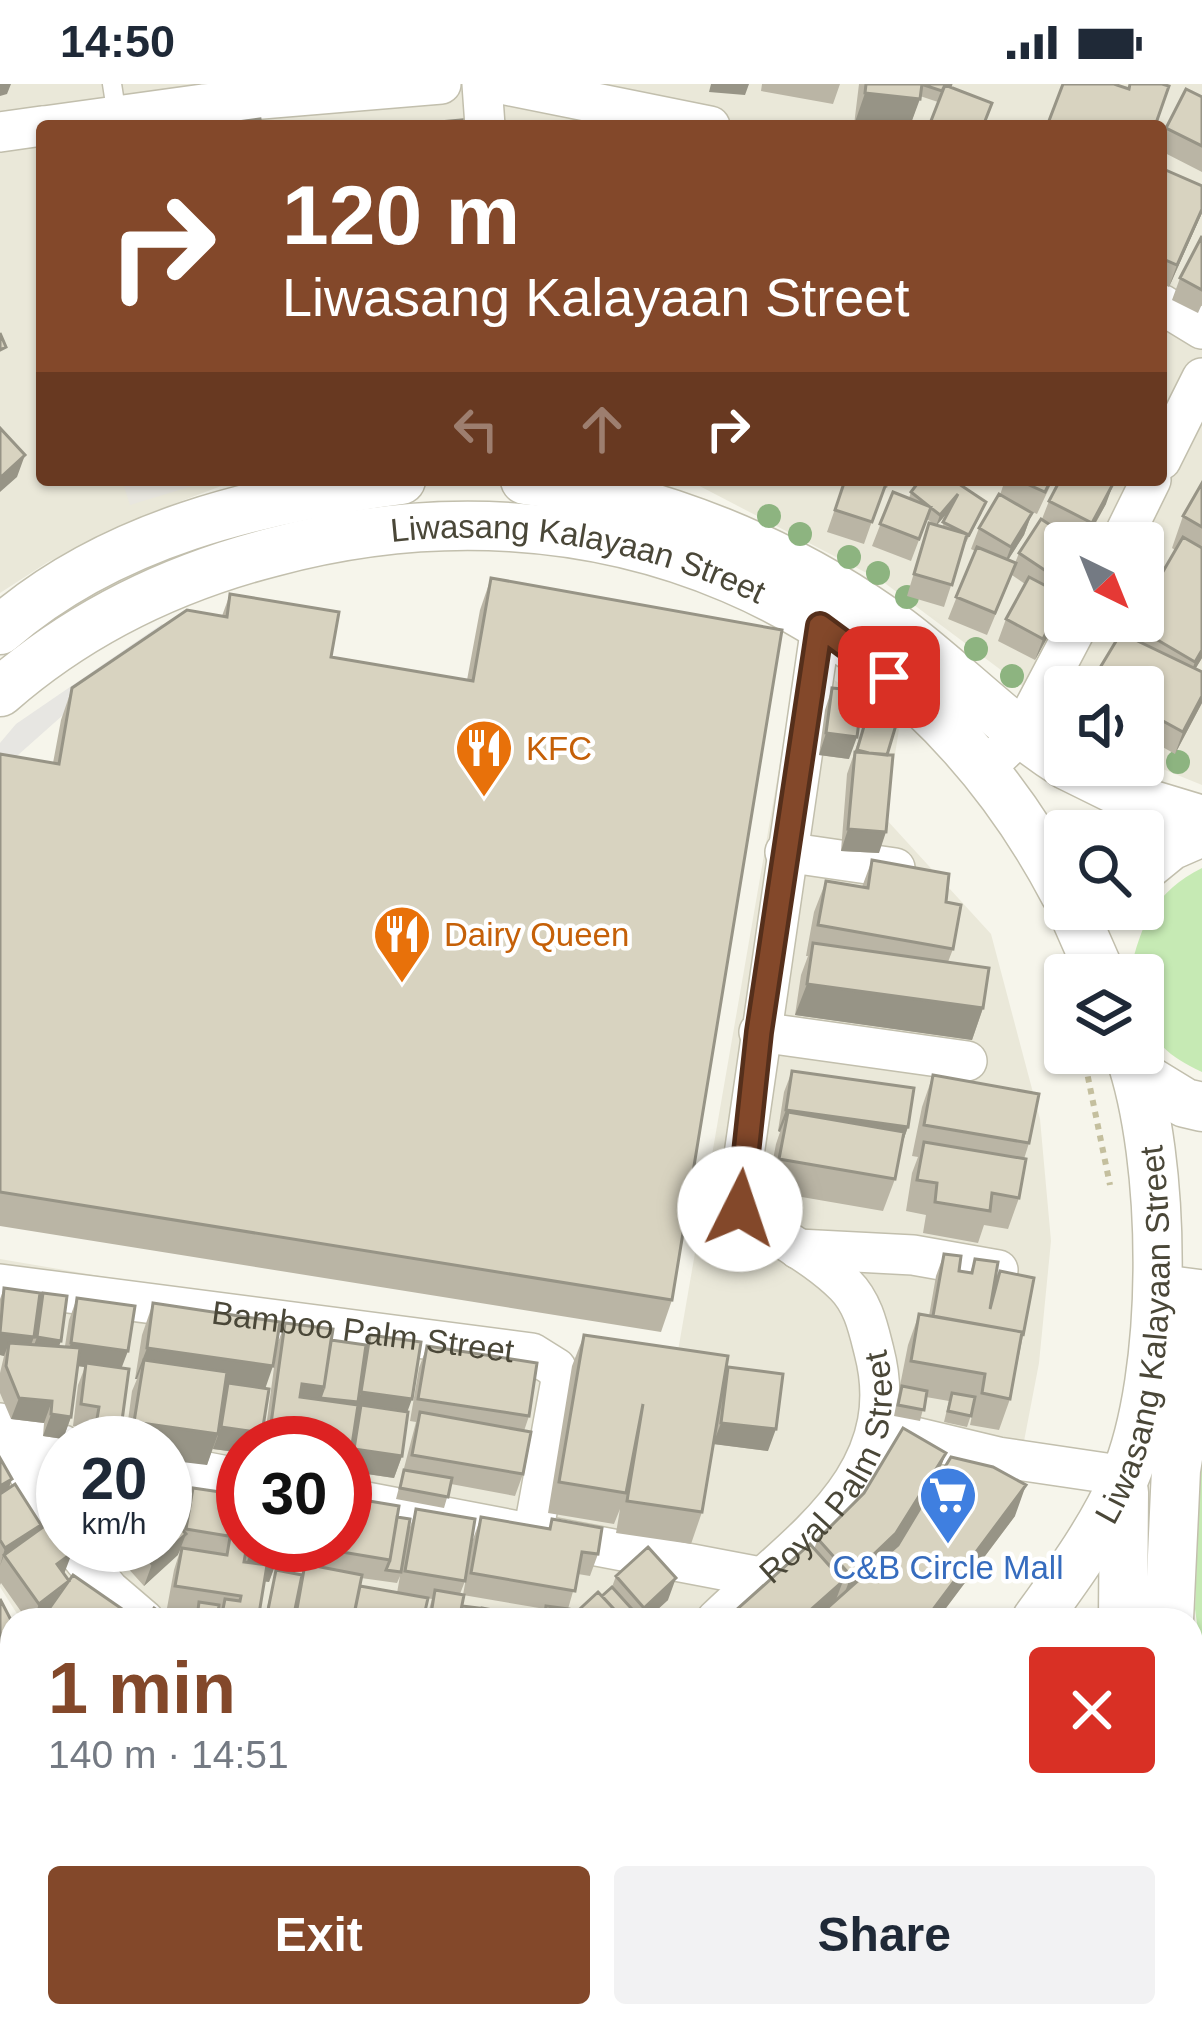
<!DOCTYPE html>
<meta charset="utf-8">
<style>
:root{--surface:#fff;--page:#f2f2f3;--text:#1f2937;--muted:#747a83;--accent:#83482a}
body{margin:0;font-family:Arial,sans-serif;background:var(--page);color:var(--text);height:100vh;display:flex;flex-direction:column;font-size:45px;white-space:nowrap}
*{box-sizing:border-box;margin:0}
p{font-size:39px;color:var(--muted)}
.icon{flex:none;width:66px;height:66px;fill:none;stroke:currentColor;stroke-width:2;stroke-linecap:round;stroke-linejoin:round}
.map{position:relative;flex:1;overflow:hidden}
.panel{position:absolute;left:0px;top:1524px;width:1203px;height:420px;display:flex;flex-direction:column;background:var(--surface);border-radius:36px 36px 0 0;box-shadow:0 3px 9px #0004}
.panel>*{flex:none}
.banner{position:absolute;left:36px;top:36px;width:1131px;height:366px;border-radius:12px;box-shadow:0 3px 9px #0004;background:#83482a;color:#fff;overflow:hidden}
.needle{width:78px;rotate:137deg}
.controls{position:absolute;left:1044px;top:438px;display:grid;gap:24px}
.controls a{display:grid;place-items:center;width:120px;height:120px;border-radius:12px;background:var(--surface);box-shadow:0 3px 9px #0004;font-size:60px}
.speed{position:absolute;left:36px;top:1332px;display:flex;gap:24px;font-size:60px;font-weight:700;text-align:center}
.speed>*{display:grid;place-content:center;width:156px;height:156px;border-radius:50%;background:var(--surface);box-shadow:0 3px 9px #0004;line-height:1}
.speed small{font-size:30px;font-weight:400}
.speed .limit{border:18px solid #d22;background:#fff;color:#111}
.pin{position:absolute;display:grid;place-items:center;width:102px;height:102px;color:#fff;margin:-51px;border-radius:24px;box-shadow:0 6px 18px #0006}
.me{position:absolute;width:132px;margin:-66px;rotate:4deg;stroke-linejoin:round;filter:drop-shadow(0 0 9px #0008)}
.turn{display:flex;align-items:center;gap:42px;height:252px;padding:0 48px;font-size:54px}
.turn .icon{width:156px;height:156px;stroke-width:2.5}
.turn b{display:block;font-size:84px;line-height:102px}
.lanes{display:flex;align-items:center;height:114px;padding:0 48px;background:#0003;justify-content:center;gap:60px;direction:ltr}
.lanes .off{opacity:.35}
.round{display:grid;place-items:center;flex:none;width:126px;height:126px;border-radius:12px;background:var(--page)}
.head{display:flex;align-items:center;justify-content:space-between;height:204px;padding:0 48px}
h1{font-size:72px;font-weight:800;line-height:90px;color:var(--accent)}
.button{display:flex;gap:24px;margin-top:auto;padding:24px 48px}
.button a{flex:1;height:138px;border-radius:12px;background:var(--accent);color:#fff;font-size:48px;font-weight:800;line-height:138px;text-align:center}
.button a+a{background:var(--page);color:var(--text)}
.status{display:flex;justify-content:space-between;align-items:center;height:84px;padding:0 60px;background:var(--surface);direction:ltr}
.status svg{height:33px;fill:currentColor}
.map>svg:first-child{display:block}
.residential{fill:#eae8d9;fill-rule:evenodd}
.commercial{fill:#f7f0d7}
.industrial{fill:#e8e6df}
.green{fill:#c6eab4}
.parking{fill:#e7e6e2}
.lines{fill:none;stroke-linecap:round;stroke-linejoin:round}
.stream{stroke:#a8c3f2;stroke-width:10}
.service-casing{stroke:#c2bfad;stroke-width:21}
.minor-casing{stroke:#c2bfad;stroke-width:42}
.tertiary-casing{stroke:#c2bfad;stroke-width:51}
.path{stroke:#c4bf9e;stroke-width:6;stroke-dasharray:6 6;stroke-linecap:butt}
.service{stroke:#fff;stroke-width:18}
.minor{stroke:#fff;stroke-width:39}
.tertiary{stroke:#fff;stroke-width:48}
.tree{fill:#8db480}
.wall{fill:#bab5a5;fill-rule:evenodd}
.shaded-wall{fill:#979486}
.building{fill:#d8d3c0;stroke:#979486;stroke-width:3}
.route-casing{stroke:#552f1b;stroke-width:30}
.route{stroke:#83482a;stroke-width:21}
.labels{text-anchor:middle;stroke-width:9;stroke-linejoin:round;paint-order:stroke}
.street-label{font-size:33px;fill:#4a4738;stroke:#fff}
.food-label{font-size:33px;fill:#c56008;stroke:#fff;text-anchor:start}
.shop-label{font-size:33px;fill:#366cbe;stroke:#fff}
</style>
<div class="status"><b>14:50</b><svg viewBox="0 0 49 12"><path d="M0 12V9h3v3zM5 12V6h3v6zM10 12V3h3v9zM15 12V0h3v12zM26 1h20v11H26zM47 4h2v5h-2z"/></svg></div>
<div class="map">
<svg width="1202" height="1944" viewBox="0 0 1202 1944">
<rect width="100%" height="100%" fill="#f6f5eb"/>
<path class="residential" d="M0,0H1202V701L1143,677V603H1065V634L882,497L688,396H1161V42H42V396H237L150,429L48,478L0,509ZM1065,459H1143V537H1065Z
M799,569L899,645L885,734L991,850L1040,1035L1051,1157L1039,1279L1012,1420L886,1492L838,1536H21L0,1503V1175L674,1290ZM63,1359H165V1461H63ZM243,1359H345V1461H243Z"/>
<path class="commercial" d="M12,1842V1932H278L281,1944H6Z"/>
<path class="industrial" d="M122,396H212L130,421Z"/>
<path class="green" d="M1202,784V988C1152,965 1143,943 1143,891L1130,889C1141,839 1155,808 1202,784Z
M1202,1341V1575L1195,1525Z
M421,1932H961L934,1944H426Z"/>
<path class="parking" d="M162,540L175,551L63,631L0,687V659L16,640Z"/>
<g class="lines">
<path class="stream" d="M1191,1676L1202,1671
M609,1944L637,1932"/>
<defs>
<path id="service" d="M112,0L117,32"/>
<g id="minor">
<path d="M482,0L485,42"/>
<path d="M501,0L710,42"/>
<path d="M44,42L203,20L441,0"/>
<path d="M0,48L42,42"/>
<path d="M1161,220L1202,245"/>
<path d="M1161,376L1202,294"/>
<path d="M1120,459L1151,396"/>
<path d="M984,685L1020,651L1080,537"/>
<path d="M785,768L895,784"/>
<path d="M759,948L967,977"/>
<path d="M798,1165L913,1171L998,1186"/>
<path id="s1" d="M0,1200L532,1269L556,1284L561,1296L533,1450"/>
<path d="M1157,1200L1202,1206"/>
<path d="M0,1339L63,1450"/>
<path d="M881,1345L998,1373L1126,1392"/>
<path d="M5,1351L63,1361"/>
<path d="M165,1380L243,1395"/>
<path d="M345,1414L760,1493"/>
<path d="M72,1461L109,1506L144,1536"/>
<path id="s2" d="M716,1536C795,1459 907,1393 874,1267C868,1243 863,1219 845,1201C815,1171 773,1151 740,1125L738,1112L821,542"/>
<path d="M1006,1944L1033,1932"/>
</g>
<g id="tertiary">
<path d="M525,396C657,413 792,468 899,547C956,590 1005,642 1065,680"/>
<path d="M0,546C111,449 259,415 401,396"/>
<path id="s3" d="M0,608C79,539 172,494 273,468C595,382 909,511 1065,810"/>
<path d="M1066,681L1139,717L1202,736"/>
<path d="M1143,784L1170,762L1202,748"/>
<path d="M1072,825L1101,891"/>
<path d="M1136,989L1185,1019L1202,1023"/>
<path id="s4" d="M1036,1536C1068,1492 1102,1446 1124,1395C1169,1290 1167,1076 1129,969"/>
<path d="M1123,1536L1124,1408"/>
<path d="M1169,1536L1176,1386L1202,1228"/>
<path d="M0,1657L12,1668"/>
<path d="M1191,1706L1202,1750"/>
<path d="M0,1724L12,1735"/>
<path d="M1191,1834L1202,1862"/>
<path d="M345,1932L350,1944"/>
</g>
</defs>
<use href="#service" class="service-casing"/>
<use href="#minor" class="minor-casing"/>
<use href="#tertiary" class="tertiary-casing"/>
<path class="path" d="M1083,969L1110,1101
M1191,1642L1202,1637
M760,1932L765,1944
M559,1944L588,1932
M690,1944L715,1932"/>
<use href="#service" class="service"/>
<use href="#minor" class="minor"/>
<use href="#tertiary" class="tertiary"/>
</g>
<g class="tree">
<circle cx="769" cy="432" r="12"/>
<circle cx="800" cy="450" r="12"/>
<circle cx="849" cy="473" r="12"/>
<circle cx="878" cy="489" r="12"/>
<circle cx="907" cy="513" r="12"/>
<circle cx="976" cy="565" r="12"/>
<circle cx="1012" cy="592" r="12"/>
<circle cx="1178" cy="678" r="12"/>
</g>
<path class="wall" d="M762,0H840L833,20L761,7Z
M859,0H951L938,18L920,12L910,42L854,41Z
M1202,13V88L1161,67V58L1166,44Z
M1161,84L1202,102V129L1169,203L1161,199Z
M1202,152V220L1198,229L1172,216L1180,194Z
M845,396H890L887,404L884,403L864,460L827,448Z
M1005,396H1053L1037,430L1019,422L1032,429L1024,451L1008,476L1015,479L1019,469L1042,435L1049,417L1106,420L1085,459L1065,451V495L1057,508L1065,513L1058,534L1035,576L998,557L1006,535L1025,500L1012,491L987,551L948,535L975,467L971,465L979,444L1000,411Z
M1202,399V574L1195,585L1202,588V619L1175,670L1143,652V603H1089L1092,597L1128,553L1132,541L1175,466L1172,464L1183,432Z
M893,408L909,414L911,408L982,429L964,462L944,523L907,512L929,439L935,441L927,435L911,477L872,462ZM950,426L942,443L937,441Z
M491,494L672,1216L661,1248L0,1142V670L53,679L61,636L72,604L222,532L230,510L331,573L467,596L480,526Z
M832,604L849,675L819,671L825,626Z
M867,632L887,671L879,769L841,767L847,690Z
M872,776L946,818L953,865L948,878L983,924L972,956L795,931L801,891L808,872H806L814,828L826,797L862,803Z
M792,987L908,1043L901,1063L895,1095L883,1127L767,1107L776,1060L780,1048L778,1047L784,1008Z
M933,991L1029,1059L1024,1075L1019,1114L1008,1145L984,1141L978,1159L923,1149L926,1131L906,1127L912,1089L918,1073L912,1072L922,1023Z
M944,1170L959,1187L970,1189L975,1175L994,1204L1000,1187L1023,1252L1010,1315L999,1346L970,1341L974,1322L967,1343L944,1338L949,1317L926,1313L920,1337L894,1332L908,1261L919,1230L929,1232L936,1192Z
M4,1204L38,1223L43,1209L59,1262H65L69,1236L77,1214L122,1284L115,1359H89L91,1345L73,1342L78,1301L85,1283L78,1282L71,1333L63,1355L43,1352L44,1339L11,1335L0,1309V1289L4,1272L0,1271V1215Z
M153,1219L265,1305L262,1349L258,1359H243V1369L213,1365V1362L207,1381L165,1359H125L132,1307L137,1295H135L142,1251Z
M285,1239L331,1256L366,1261L370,1251L407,1328L402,1372L394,1394L347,1387L345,1393V1359H264L277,1261Z
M584,1251L724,1293L728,1283L768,1367L714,1360L702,1428L691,1460L616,1449L620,1425L614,1440L548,1429L572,1282Z
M427,1262L529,1332L524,1347L523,1390L515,1412L451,1400L444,1424L396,1415L416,1338L410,1337L419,1284Z
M946,1369L934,1400L1015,1432L937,1536H725L814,1465L818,1455Z
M0,1374L12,1395L9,1404L41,1441L39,1446L69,1497L138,1536H45L47,1531L40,1536H27L1,1499L0,1501Z
M240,1394L243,1461H301L298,1476L294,1487L274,1484L269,1498L264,1497L257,1536H217L218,1531L217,1536H194L196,1528L167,1524L174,1486L180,1467L144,1502L107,1461H165L182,1445L185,1425L193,1404L234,1410Z
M416,1425L465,1497L460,1510L462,1522L477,1536H426L432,1515L405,1510L423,1536H264L276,1486L302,1491L304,1484L298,1483L302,1461H345L397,1433L409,1446ZM400,1492L397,1509L360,1502L361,1494L397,1499Z
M481,1433L549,1445L552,1435L598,1470L590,1492L578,1490L568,1525V1536H541L545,1525L463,1511L473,1455Z
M616,1492L668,1516L646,1536H568L612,1503Z
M0,1515L12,1538V1568L6,1573L0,1567Z
M12,1914V1932H202L201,1944H10Z"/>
<path class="shaded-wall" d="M0,0H11L7,10L0,12Z
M711,0H749L745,11L709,8Z
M865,9L920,15L910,42L854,41Z
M1202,125V129L1169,203L1177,181Z
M25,371L17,393L0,408V394Z
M1114,398L1106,420L1084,459L1092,439Z
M958,410L954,421L936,442L940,431Z
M1032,429L1024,451L1003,484L1011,463Z
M1065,485V495L1051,517L1058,495Z
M1065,513L1058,534L1035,576L1043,555Z
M1202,566V574L1187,599L1195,578Z
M1202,612V619L1175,670L1183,648Z
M826,649L857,653L849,675L819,671Z
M848,745L886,748L879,769L841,767Z
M807,900L983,924L972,956L795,931Z
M786,1026L908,1043L900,1065L788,1028L780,1048L778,1047Z
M0,1249L34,1253L26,1274L9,1259L4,1272L0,1271Z
M37,1253L61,1257L53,1278L29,1275Z
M71,1259L128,1267L120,1288L63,1280Z
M147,1264L273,1282L262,1314L228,1299L225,1308L144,1276L137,1295H135Z
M302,1300L324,1303L358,1318L361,1308L412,1315L404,1337L361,1321L358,1330L294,1321Z
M19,1314L52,1317L44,1339L11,1335Z
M51,1330L71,1333L63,1355L43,1352Z
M134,1338L218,1350L207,1381L165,1376V1359H127Z
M721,1339L776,1345L768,1367L713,1360Z
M96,1341L121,1344L115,1359H90Z
M221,1343L262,1349L258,1359H243V1369L213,1365Z
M269,1354L311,1359H267Z
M354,1365L402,1372L394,1394L347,1387L345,1393V1380L349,1381Z
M946,1369L934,1401L885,1480L839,1524L851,1492Z
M12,1395L4,1417L0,1420V1402Z
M1026,1401L1015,1432L937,1536H925Z
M41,1441L33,1462L4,1471L0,1482L5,1464Z
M186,1450L178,1471L144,1502L152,1480Z
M72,1469L64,1490L57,1480Z
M249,1472L277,1476L269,1498L241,1494Z
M676,1494L668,1516L646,1536H638L644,1524Z
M843,1497L831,1529L823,1536H799Z
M70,1499L49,1525L47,1531L40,1536H33L39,1520Z
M12,1782L11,1801L0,1806V1787Z"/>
<path class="building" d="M866,0H922L920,15L865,9Z
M921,0H951L950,3L945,1L942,7Z
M1063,0H1114L1129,5L1130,0H1162L1169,2L1155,42H1047Z
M945,1L992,19L983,42H929Z
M1186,5L1202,13V62L1166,44Z
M260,35L261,42H224L223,40Z
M462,36V42H396Z
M1161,84L1202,102V125L1177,181L1161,174Z
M1202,152V206L1180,194Z
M0,249L6,263L0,266Z
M0,344L25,371L0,394Z
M845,396L887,397L872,438L835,426Z
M920,396H953L986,418L969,451L943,438L958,410L940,431L911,408Z
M1018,396H1051L1045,408Z
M1060,396H1110L1114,398L1092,439L1049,417Z
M1202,399V443L1183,432Z
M893,408L931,423L919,455L880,440Z
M999,410L1032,429L1011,463L979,444Z
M1041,435L1078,459H1065V485L1058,495L1019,469Z
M929,439L967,450L952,501L914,490Z
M1183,453L1202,464V566L1195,578L1132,541L1134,537H1143V522Z
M977,463L1016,479L995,529L956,513Z
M1029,493L1065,512L1043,555L1006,535Z
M491,494L782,546L672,1216L0,1108V670L59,680L72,604L187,526L227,533L230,510L339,528L331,573L473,597Z
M1121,549L1202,588V612L1183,648L1143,626V603H1102L1092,597Z
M832,604L863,607L857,653L826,649Z
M867,632L896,641L887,671L869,669L857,666Z
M855,668L893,671L886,748L848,745Z
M872,776L949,790L946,818L961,821L953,865L818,841L826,797L868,804Z
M813,859L989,884L983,924L807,900Z
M792,987L914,1004L908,1043L786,1026Z
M933,991L1039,1010L1029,1059L924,1041Z
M788,1028L904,1048L895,1095L779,1075Z
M924,1058L1026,1075L1019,1114L992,1109L990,1127L935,1118L937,1099L917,1096Z
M944,1170L961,1172L959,1187L972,1189L975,1175L998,1178L990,1225L1000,1187L1034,1194L1023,1252L1022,1248L933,1232Z
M4,1204L40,1209L34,1253L0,1249Z
M43,1209L67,1212L61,1257L37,1253Z
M77,1214L135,1222L128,1267L71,1259Z
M153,1219L280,1238L273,1282L147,1264Z
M919,1230L1022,1248L1010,1315L982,1309L985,1290L911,1277Z
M285,1239L333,1245L324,1303L302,1300L300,1313L358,1321L349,1381L345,1380V1359H311L269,1354Z
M370,1251L421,1258L412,1315L361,1308Z
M584,1251L728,1272L702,1428L627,1417L643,1320L626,1409L559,1398Z
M331,1256L366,1261L358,1318L320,1314L324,1303Z
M9,1259L80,1264L71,1333L51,1330L52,1317L19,1314L6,1282Z
M427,1262L537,1279L529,1332L418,1315Z
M144,1276L227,1288L218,1350L134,1338Z
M86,1279L129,1285L121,1344L96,1341L99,1323L81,1320Z
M728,1283L783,1290L776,1345L721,1339Z
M228,1299L269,1305L262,1349L221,1343Z
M902,1302L927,1307L924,1326L898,1321Z
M952,1309L975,1313L971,1332L948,1327Z
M361,1321L408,1328L402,1372L354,1365Z
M420,1328L531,1348L523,1390L412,1371Z
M903,1344L946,1369L896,1449L851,1492L818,1455L864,1409Z
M951,1373L993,1383L1026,1401L926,1535L814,1536L898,1461Z
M0,1374L12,1395L0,1402Z
M404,1386L452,1394L448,1413L400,1404Z
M240,1394L243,1395V1461H247L244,1478L267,1481L258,1536L222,1530L225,1515L240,1517L241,1512L175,1502L182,1464L227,1471Z
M15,1400L41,1441L5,1464L0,1456V1410Z
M193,1404L234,1410L228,1452L186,1445Z
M345,1413L399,1422L390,1476L306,1462L345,1461Z
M416,1425L475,1435L465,1497L405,1487Z
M165,1427L186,1450L152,1480L135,1461H165Z
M397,1433L410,1435L401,1488L386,1486L390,1476Z
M481,1433L550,1445L552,1435L602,1444L598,1470L582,1468L575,1507L471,1489Z
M50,1438L63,1456V1461H67L72,1469L57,1480L69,1497L39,1520L4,1471Z
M810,1460L843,1497L799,1536H725Z
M251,1461H279L277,1476L249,1472Z
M280,1461H301L298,1476L278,1473Z
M648,1463L676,1494L644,1524L616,1492Z
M305,1480L362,1491L353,1535L297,1525Z
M276,1486L302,1491L293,1535L267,1531Z
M73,1491L138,1536H66L49,1525Z
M360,1502L428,1514L423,1536H353Z
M612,1503L640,1534L638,1536H624L602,1512Z
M435,1506L464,1511L459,1536H430Z
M598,1508L624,1536H570L569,1535Z
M0,1515L12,1538V1560L10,1562L0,1552Z
M199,1518L219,1521L217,1536L197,1534Z
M462,1522L479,1524L477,1536H460Z
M546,1522L569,1525L568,1536H544Z
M154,1524L171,1536H146Z
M482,1524L498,1527L497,1536H480Z
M501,1526L516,1529L515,1536H500Z
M518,1532L539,1535V1536H518Z
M9,1756L12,1763V1782L0,1787V1758Z
M1191,1909L1202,1934V1944H1029L1057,1932H1191Z
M14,1932H202L201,1944H14Z"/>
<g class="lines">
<defs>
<path id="route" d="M740,1125L759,948L820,542L889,593"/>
</defs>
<use href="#route" class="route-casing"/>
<use href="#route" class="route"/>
</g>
<defs>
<symbol id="restaurant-pin" viewBox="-11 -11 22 30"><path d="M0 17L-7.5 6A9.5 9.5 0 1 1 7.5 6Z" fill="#e8710a" stroke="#fff"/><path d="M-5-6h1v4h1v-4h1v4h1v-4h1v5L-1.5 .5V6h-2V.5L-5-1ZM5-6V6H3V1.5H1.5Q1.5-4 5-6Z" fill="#fff"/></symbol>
<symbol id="supermarket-pin" viewBox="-11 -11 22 30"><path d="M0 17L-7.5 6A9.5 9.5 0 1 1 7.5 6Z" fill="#3f7fe0" stroke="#fff"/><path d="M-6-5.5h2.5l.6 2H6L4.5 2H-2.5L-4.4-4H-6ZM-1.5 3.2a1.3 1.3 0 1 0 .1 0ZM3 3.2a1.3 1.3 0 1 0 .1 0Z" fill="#fff"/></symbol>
</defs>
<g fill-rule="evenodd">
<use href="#restaurant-pin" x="451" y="631" width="66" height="90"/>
<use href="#restaurant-pin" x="369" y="817" width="66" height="90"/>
<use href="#supermarket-pin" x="915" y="1378" width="66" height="90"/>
</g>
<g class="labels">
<g class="street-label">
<text dy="12" stroke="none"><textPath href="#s3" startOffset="621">Liwasang Kalayaan Street</textPath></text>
<text dy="12" stroke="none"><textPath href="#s1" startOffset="366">Bamboo Palm Street</textPath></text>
<text dy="12" stroke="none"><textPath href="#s4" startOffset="312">Liwasang Kalayaan Street</textPath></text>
<text dy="12" stroke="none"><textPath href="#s2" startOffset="198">Royal Palm Street</textPath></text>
</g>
<g class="food-label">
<text x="526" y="676">KFC</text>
<text x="444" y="862">Dairy Queen</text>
</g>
<g class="shop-label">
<text x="948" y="1495">C&amp;B Circle Mall</text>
</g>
</g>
</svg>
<div class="controls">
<a><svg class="needle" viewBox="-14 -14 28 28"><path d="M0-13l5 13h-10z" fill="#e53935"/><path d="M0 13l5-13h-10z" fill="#747a83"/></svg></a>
<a><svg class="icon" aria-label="sound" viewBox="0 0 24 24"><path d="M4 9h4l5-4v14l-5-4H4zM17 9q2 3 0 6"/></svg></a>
<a><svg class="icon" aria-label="search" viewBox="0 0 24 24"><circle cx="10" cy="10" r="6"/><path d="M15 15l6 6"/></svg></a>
<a><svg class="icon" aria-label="layers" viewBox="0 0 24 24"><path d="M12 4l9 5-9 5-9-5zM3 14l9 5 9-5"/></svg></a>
</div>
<div class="speed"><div>20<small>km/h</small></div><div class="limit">30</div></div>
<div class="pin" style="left:889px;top:593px;background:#d93025"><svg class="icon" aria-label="arrive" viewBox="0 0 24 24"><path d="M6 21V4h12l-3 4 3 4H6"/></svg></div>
<svg class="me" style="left:740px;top:1125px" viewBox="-20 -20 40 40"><circle r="19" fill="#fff"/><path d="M0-13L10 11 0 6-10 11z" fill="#83482a"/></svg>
<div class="banner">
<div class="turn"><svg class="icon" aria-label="right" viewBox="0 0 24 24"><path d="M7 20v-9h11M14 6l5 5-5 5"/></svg><div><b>120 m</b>Liwasang Kalayaan Street</div></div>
<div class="lanes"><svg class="icon off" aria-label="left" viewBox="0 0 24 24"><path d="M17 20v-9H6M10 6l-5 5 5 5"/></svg><svg class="icon off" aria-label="ahead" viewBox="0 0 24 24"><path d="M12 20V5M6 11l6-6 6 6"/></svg><svg class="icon" aria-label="right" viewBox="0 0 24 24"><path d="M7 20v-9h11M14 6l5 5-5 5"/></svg></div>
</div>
<section class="panel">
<div class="head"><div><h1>1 min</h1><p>140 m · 14:51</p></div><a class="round" style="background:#d93025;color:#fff"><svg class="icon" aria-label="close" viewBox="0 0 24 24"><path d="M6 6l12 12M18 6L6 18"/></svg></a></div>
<div class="button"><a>Exit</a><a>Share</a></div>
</section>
</div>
